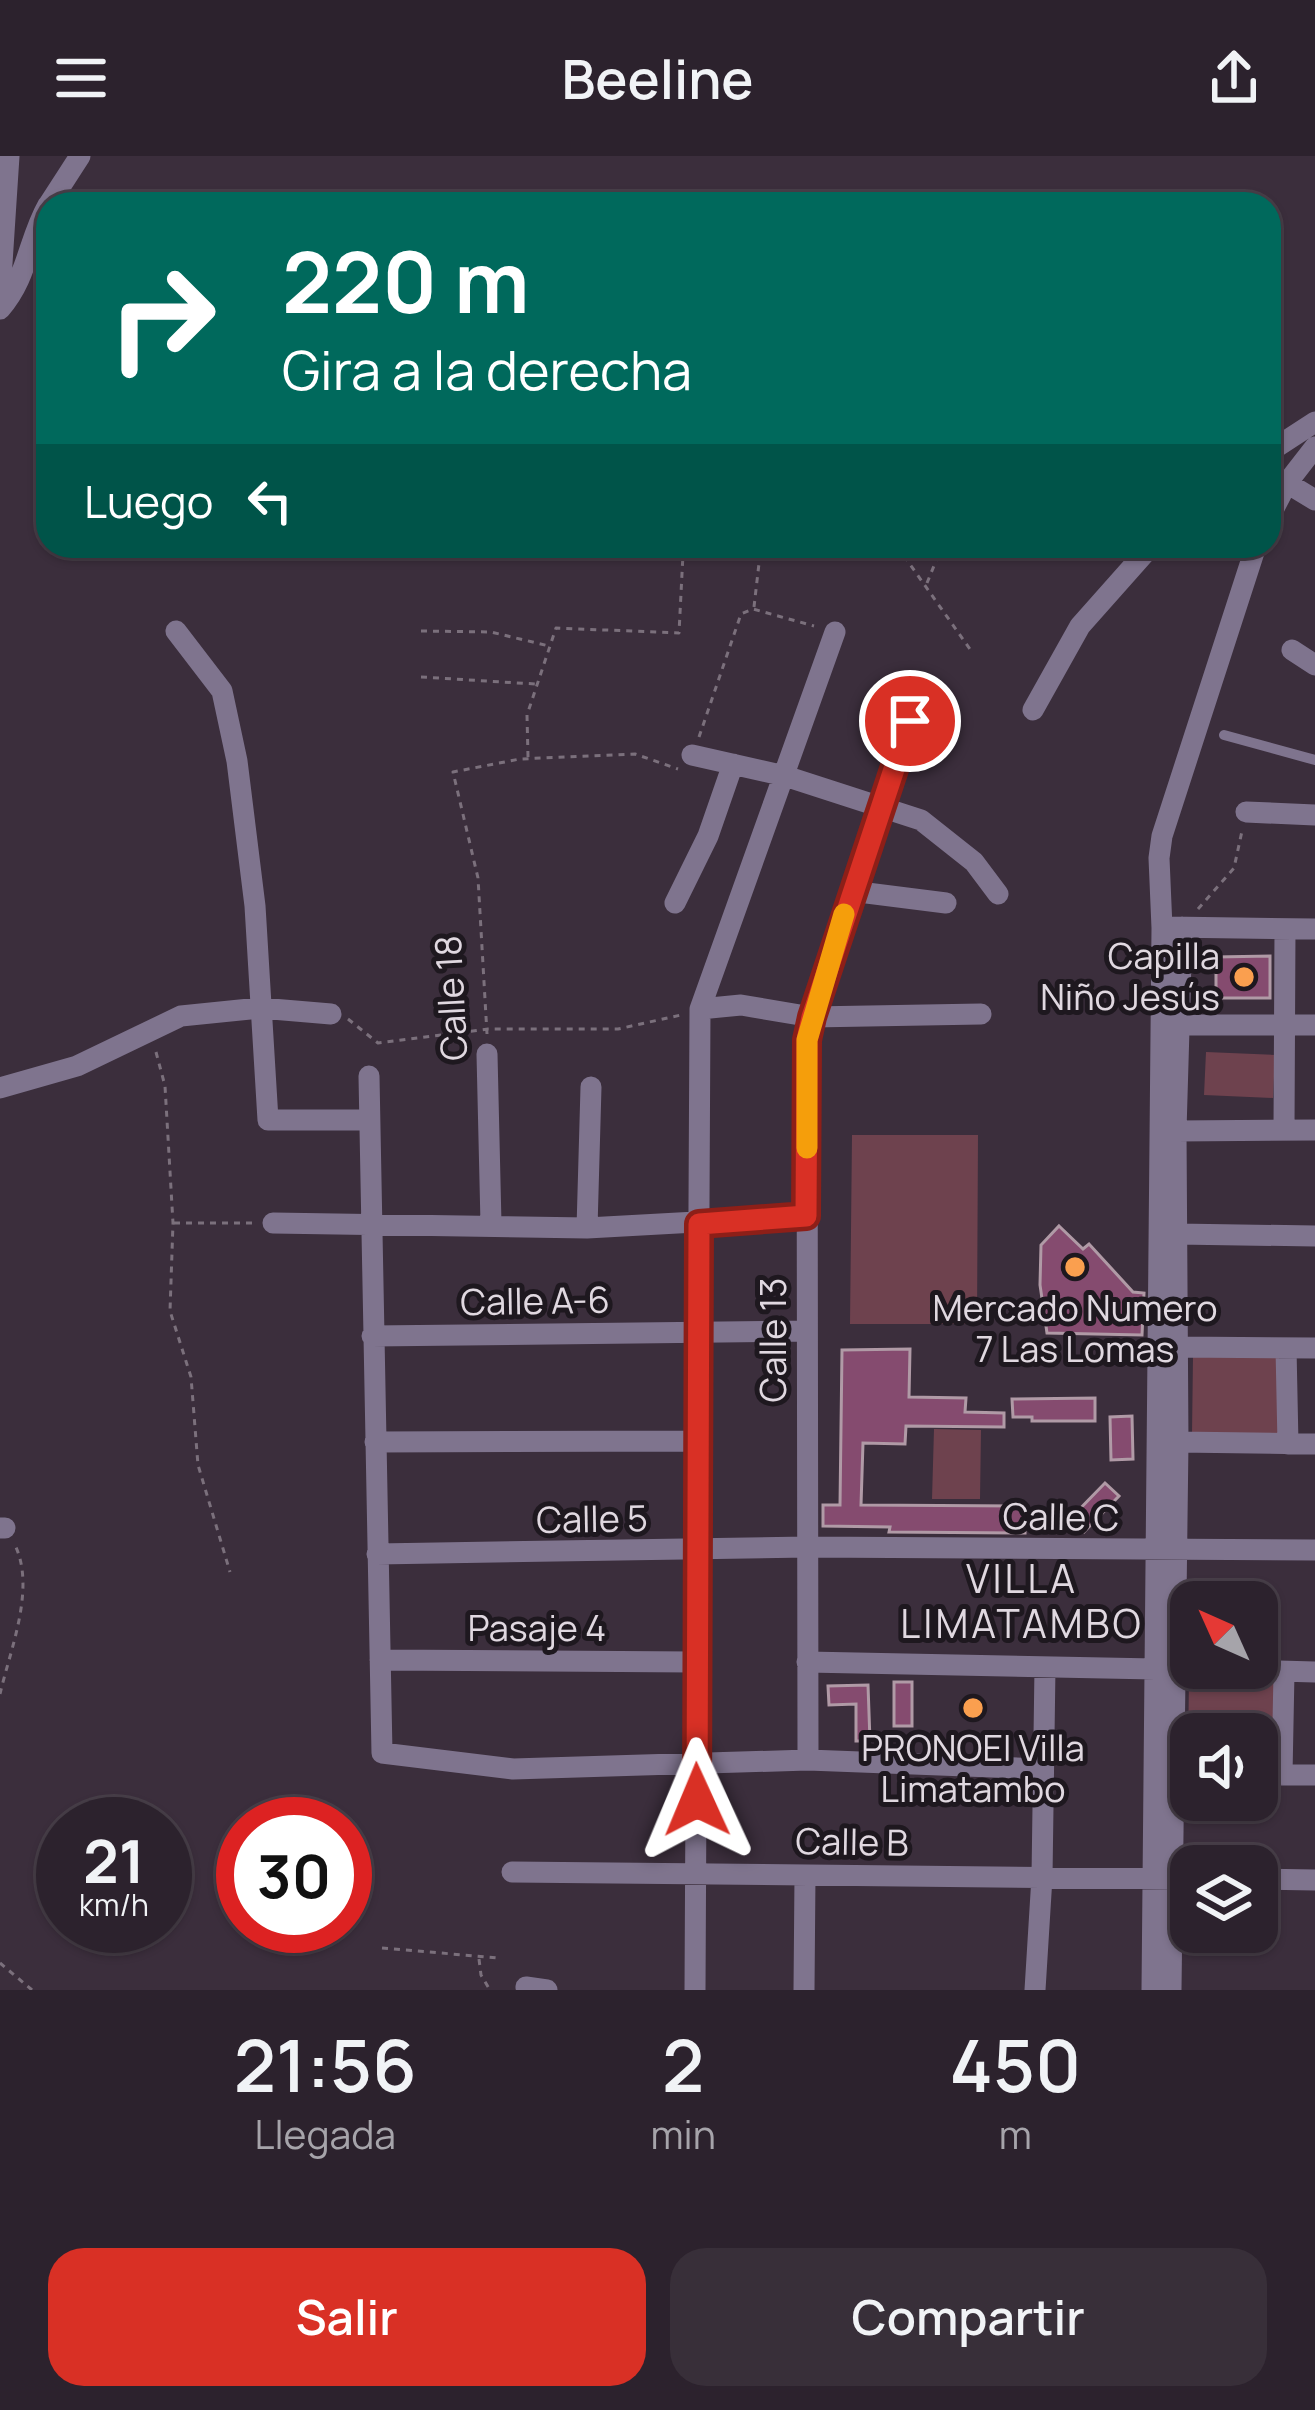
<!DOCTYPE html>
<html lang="es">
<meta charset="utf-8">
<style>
:root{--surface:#2c222d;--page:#382f39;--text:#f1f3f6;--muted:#a6a4aa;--line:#483f49;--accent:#d93025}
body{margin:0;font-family:Manrope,sans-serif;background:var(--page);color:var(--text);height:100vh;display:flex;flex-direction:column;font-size:45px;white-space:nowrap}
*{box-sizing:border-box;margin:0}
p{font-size:39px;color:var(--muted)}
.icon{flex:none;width:66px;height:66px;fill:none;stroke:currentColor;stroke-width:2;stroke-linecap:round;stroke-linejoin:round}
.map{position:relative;height:1834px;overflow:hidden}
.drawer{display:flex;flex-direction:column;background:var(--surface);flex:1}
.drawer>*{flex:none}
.top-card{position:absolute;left:36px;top:36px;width:1245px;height:366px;border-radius:36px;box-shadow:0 3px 9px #0004,0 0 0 3px var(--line);background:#00695c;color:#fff;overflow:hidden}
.needle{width:78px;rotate:315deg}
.tools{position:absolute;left:1170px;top:1425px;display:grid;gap:24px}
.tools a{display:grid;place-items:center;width:108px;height:108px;border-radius:24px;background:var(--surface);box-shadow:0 3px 9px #0004,0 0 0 3px var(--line);font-size:60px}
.speed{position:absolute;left:36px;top:1641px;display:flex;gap:24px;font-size:60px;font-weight:700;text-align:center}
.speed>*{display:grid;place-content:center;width:156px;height:156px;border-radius:50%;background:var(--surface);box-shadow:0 3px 9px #0004,0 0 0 3px var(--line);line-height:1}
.speed small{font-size:30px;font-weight:400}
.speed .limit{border:18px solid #d22;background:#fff;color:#111}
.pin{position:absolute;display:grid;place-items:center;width:102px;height:102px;color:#fff;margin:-51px;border:6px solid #fff;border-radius:50%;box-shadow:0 3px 12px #0007}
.me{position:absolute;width:132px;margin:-66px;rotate:359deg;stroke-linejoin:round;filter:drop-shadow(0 0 9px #0008)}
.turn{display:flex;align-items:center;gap:42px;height:252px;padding:0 48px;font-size:54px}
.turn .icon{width:156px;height:156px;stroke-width:2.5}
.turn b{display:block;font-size:84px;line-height:102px}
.then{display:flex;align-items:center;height:114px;padding:0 48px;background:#0003;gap:24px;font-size:45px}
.eta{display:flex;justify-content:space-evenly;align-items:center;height:204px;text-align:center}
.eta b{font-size:72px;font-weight:600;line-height:84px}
.primary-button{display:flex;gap:24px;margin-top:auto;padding:24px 48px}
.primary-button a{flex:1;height:138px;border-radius:36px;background:var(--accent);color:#fff;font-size:48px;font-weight:600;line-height:138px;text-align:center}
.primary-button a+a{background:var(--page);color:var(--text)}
header{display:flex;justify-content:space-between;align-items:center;height:156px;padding:0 48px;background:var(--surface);font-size:54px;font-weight:600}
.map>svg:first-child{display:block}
.green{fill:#6e424e}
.building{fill:#854b6f;stroke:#b09aa6;stroke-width:3}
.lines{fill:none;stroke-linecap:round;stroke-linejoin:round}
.path{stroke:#7b707c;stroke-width:3;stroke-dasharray:6 6;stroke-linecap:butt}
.lane{stroke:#7f748e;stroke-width:10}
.street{stroke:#7f748e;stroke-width:21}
.route-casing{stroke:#8d1f18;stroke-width:30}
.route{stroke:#d93025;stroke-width:21}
.slow{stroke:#f59e0b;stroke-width:21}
.poi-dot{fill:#fa9f4f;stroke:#1e181f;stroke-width:4.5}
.labels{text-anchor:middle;stroke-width:10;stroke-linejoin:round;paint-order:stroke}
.poi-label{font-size:36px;fill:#e0d8e0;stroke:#1e181f}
.street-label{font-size:36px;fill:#e0d8e0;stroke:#1e181f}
.neighbourhood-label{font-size:39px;letter-spacing:3px;fill:#e0d8e0;stroke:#1e181f}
</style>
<header><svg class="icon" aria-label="menu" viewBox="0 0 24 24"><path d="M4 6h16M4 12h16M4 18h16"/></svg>Beeline<svg class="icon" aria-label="share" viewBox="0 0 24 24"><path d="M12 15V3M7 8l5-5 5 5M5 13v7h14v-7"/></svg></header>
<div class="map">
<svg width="1315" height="1834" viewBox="0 0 1315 1834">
<rect width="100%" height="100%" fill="#3b2e3c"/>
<path class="green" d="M1206,896L1275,899L1273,942L1204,939Z
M852,979H978L977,1168H850Z
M1193,1200H1279V1278H1192Z
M934,1273L981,1274L980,1343H932Z
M1280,1519L1279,1602H1257V1578H1191L1188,1602L1189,1520Z"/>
<path class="building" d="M1270,800V842H1216V801Z
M1059,1070L1083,1093L1089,1088L1133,1136L1144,1137L1142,1179L1047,1177L1040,1129L1041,1089Z
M910,1193L909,1241L966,1242L965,1256L1004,1257V1271L906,1270L905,1288L863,1287L861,1349L1025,1350V1377L889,1376L890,1371L823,1370V1349H840L842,1194Z
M1095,1242V1265H1032V1261H1013L1012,1243Z
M1132,1260L1133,1303L1111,1304L1110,1261Z
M1105,1327L1119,1340L1084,1376L1070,1363Z
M894,1526H912V1570H894Z
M868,1529L870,1585H856V1548L829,1549L828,1530Z"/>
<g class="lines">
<path class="path" d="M897,390L972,496
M927,427L942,390
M754,451L761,390
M421,475L491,476L549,490
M421,521L535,528
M699,581L741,458L753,453L814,470
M528,601L527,559L556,472L679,477L683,398
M1198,753L1234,712L1242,675
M348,863L378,887L488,873H618L681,859
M487,878L478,722L453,616L520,603L635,598L678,613
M156,896L165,930L173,1067L170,1155L191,1221L198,1309L230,1416
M174,1067H255
M0,1538C10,1494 36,1433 15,1389
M382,1792L499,1802
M479,1803L481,1819L490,1834
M0,1807L32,1834"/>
<path class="lane" d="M1224,579L1315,604"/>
<path class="street" d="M49,48L80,0
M0,138L9,0
M0,153C28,121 28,84 48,49
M1269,296L1315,266
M1287,327L1315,344
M1269,362L1287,327L1315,291
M176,475L222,535L237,605L255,750L268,964H369
M1292,494L1315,509
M1033,554L1080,470L1151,390
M692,599L785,620L921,664L974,706L998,738
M1246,656L1315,659
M851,735L946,747
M675,747L708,680L733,608
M1169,771L1315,773
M700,853L741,849L812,861L981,858
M1178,869H1315
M487,898L491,1068
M369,920L382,1597L513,1613L808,1604L1043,1613
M0,932L77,910L181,860L260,852L331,858
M1284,974L1285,773
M1176,975L1315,974
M273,1067L587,1072L806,1060
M587,1072L591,931
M1177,1078L1315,1080
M372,1180L806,1175
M1178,1191L1315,1192
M1286,1192L1288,1288
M375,1286L697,1285
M1178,1286L1315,1288
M0,1372H5
M377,1398L807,1391L1315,1394
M380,1504L694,1506
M807,1506L1155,1513
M1173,1512L1315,1516
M808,1604L807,884L851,735L909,565
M1257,1618L1315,1619
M1282,1619L1284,1516
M512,1716L1191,1723
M1257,1723L1315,1724
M526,1831L547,1834
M695,1834L700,853L835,476
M804,1834L805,1719
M1035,1834L1042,1721L1045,1511
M1152,1834L1162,772L1159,702L1162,680L1256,390
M1171,1834L1178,1286L1176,975L1182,771"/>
</g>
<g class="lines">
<defs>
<path id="route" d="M697,1644L699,1068L806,1060L807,884L812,861L910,565"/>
</defs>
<use href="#route" class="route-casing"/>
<use href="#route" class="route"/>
<path class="slow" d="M807,992V884L844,758"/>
</g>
<g class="poi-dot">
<circle cx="1244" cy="821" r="12"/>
<circle cx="1075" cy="1111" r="12"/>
<circle cx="973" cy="1552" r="12"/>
</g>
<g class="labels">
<g class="poi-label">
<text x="1220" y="813" text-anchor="end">Capilla<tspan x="1220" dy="41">Niño Jesús</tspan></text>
<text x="1075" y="1165">Mercado Numero<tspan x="1075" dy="41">7 Las Lomas</tspan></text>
<text x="973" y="1605">PRONOEI Villa<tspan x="973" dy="41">Limatambo</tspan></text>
</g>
<g class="street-label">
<text transform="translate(451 842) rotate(-93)" y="13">Calle 18</text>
<text transform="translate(535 1145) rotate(-1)" y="13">Calle A-6</text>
<text transform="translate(773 1184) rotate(-90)" y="13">Calle 13</text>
<text transform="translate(1061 1361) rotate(1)" y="13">Calle C</text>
<text transform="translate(592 1363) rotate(-1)" y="13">Calle 5</text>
<text x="537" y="1485">Pasaje 4</text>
<text transform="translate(852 1686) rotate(1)" y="13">Calle B</text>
</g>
<g class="neighbourhood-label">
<text x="1022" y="1437">VILLA<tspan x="1022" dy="45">LIMATAMBO</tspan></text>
</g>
</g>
</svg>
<div class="tools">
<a><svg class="needle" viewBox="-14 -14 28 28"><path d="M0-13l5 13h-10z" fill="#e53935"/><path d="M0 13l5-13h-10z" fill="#a6a4aa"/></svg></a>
<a><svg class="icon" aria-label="sound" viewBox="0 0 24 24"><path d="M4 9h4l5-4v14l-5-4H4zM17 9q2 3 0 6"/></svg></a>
<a><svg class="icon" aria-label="layers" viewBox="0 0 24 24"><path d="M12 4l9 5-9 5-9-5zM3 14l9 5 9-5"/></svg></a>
</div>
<div class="speed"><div>21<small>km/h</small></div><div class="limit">30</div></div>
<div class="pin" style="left:910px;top:565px;background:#d93025"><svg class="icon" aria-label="arrive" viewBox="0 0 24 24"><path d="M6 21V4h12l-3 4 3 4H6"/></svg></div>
<svg class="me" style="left:697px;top:1644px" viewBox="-20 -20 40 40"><path d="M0-17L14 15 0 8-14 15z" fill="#d93025" stroke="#fff" stroke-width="4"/></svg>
<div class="top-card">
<div class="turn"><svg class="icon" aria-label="right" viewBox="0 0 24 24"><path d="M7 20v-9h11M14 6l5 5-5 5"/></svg><div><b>220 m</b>Gira a la derecha</div></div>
<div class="then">Luego<svg class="icon" aria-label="left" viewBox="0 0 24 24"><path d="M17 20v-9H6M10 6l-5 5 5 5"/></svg></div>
</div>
</div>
<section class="drawer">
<div class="eta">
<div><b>21:56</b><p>Llegada</p></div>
<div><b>2</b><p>min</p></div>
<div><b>450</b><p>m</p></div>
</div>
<div class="primary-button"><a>Salir</a><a>Compartir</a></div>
</section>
